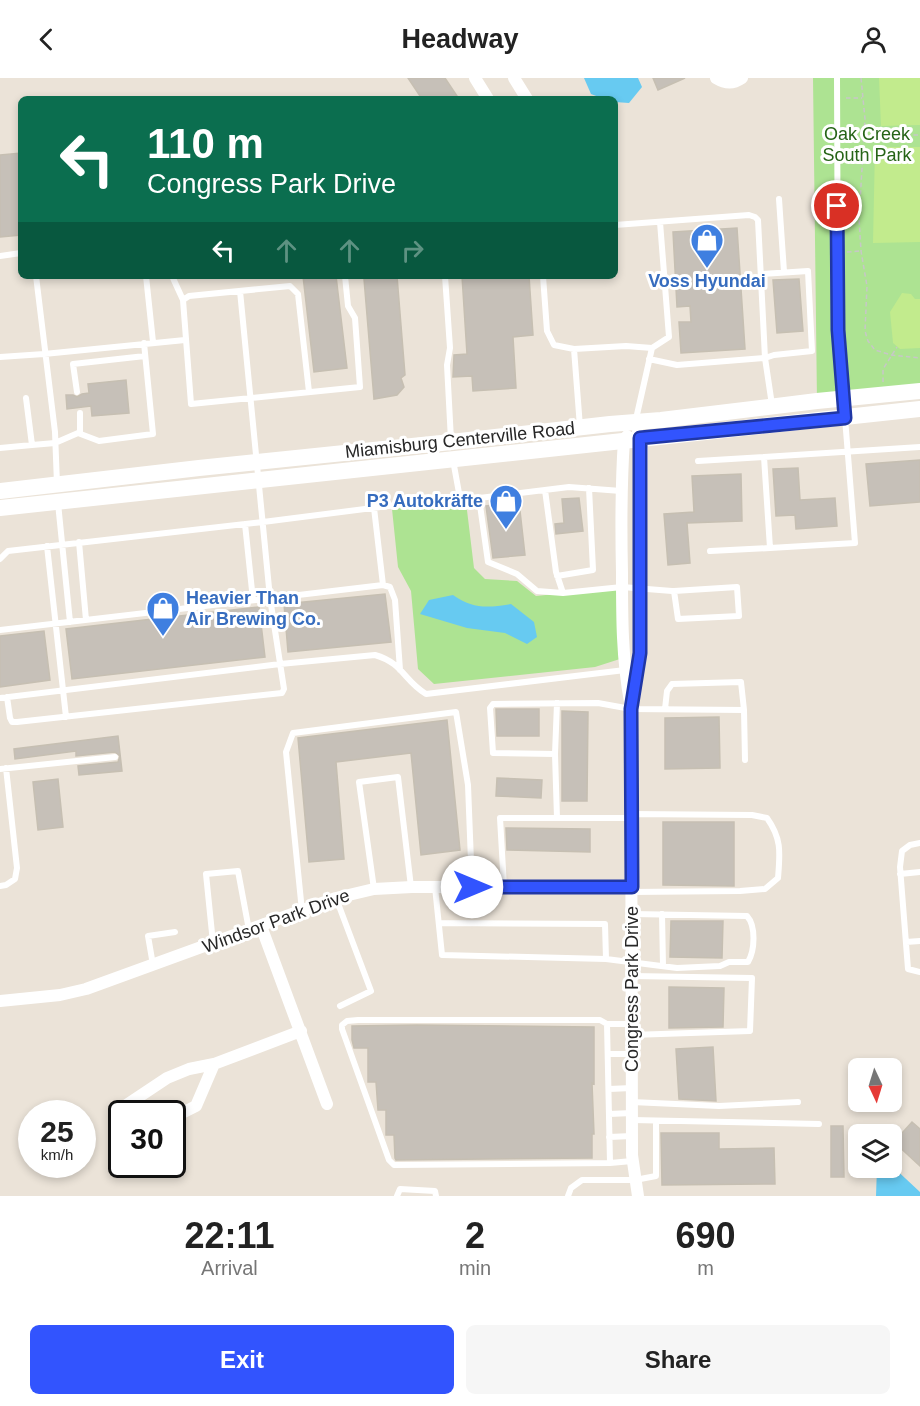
<!DOCTYPE html>
<meta charset="utf-8">
<style>
:root{--surface:#fff;--page:#f6f6f6;--text:#222;--muted:#767676;--accent:#3254fe}
body{margin:0;font-family:Helvetica,sans-serif;background:var(--page);color:var(--text);height:100vh;display:flex;flex-direction:column;font-size:22px;white-space:nowrap}
*{box-sizing:border-box;margin:0}
p{font-size:20px;color:var(--muted)}
.icon{flex:none;width:33px;height:33px;fill:none;stroke:currentColor;stroke-width:2;stroke-linecap:round;stroke-linejoin:round}
.map{position:relative;height:1118px;overflow:hidden}
.drawer{display:flex;flex-direction:column;background:var(--surface);flex:1}
.drawer>*{flex:none}
.top-card{position:absolute;left:18px;top:18px;width:600px;height:183px;border-radius:9px;box-shadow:0 3px 9px #0003;background:#0b6e4f;color:#fff;overflow:hidden}
.needle{width:39px;rotate:176deg}
.buttons{position:absolute;left:848px;top:980px;display:grid;gap:12px}
.buttons a{display:grid;place-items:center;width:54px;height:54px;border-radius:9px;background:var(--surface);box-shadow:0 3px 9px #0003;font-size:30px}
.speed{position:absolute;left:18px;top:1022px;display:flex;gap:12px;font-size:30px;font-weight:700;text-align:center}
.speed>*{display:grid;place-content:center;width:78px;height:78px;border-radius:50%;background:var(--surface);box-shadow:0 3px 9px #0003;line-height:1}
.speed small{font-size:15px;font-weight:400}
.speed .limit{border:3px solid #111;border-radius:9px;background:#fff;color:#111}
.pin{position:absolute;display:grid;place-items:center;width:51px;height:51px;color:#fff;margin:-26px;border:3px solid #fff;border-radius:50%;box-shadow:0 2px 6px #0007}
.me{position:absolute;width:66px;margin:-33px;rotate:90deg;stroke-linejoin:round;filter:drop-shadow(0 0 4px #0008)}
.turn{display:flex;align-items:center;gap:21px;height:126px;padding:0 30px;font-size:27px}
.turn .icon{width:78px;height:78px;stroke-width:2.5}
.turn b{display:block;font-size:42px;line-height:51px}
.lanes{display:flex;align-items:center;height:57px;padding:0 30px;background:#0003;justify-content:center;gap:30px;direction:ltr}
.lanes .off{opacity:.35}
.eta{display:flex;justify-content:space-evenly;align-items:center;height:102px;text-align:center}
.eta b{font-size:36px;font-weight:600;line-height:42px}
.cta{display:flex;gap:12px;margin-top:auto;padding:12px 30px}
.cta a{flex:1;height:69px;border-radius:9px;background:var(--accent);color:#fff;font-size:24px;font-weight:600;line-height:69px;text-align:center}
.cta a+a{background:var(--page);color:var(--text)}
header{display:flex;justify-content:space-between;align-items:center;height:78px;padding:0 30px;background:var(--surface);font-size:27px;font-weight:600}
.map>svg:first-child{display:block}
.green{fill:#ade392}
.pitch{fill:#c2eb8d}
.water{fill:#67caf1}
.building{fill:#c6c0b8;stroke:#c6bfb2;stroke-width:1.5}
.lines{fill:none;stroke-linecap:round;stroke-linejoin:round}
.path{stroke:#c7c7c7;stroke-width:1.5;stroke-dasharray:4.5 3;stroke-linecap:butt}
.service{stroke:#fff;stroke-width:6}
.minor{stroke:#fff;stroke-width:12}
.secondary{stroke:#fff;stroke-width:16}
.route-casing{stroke:#2037a5;stroke-width:15}
.route{stroke:#3254fe;stroke-width:10}
.labels{text-anchor:middle;stroke-width:6;stroke-linejoin:round;paint-order:stroke}
.park-label{font-size:18px;fill:#266417;stroke:#fff}
.shop-label{font-size:18px;font-weight:bold;fill:#366cbe;stroke:#fff}
.street-label{font-size:18px;fill:#272727;stroke:#fff}
</style>
<header><svg class="icon" aria-label="back" viewBox="0 0 24 24"><path d="M15 5l-7 7 7 7"/></svg>Headway<svg class="icon" aria-label="person" viewBox="0 0 24 24"><circle cx="12" cy="8" r="4"/><path d="M4 21q1-7 8-7t8 7"/></svg></header>
<div class="map">
<svg width="920" height="1118" viewBox="0 0 920 1118">
<rect width="100%" height="100%" fill="#ebe3d8"/>
<path class="green" d="M813,0H920V313L817,323Z
M466,424L474,490L485,501L517,503L536,518L622,509L623,580L595,589L434,606L418,591L411,513L398,489L392,431Z"/>
<path class="pitch" d="M879,0H920V47L881,48Z
M875,69H920V164L873,165Z
M902,215L911,216L915,221H920V270L900,271L893,265L890,234Z"/>
<path class="water" d="M584,0H638L642,9L629,25L615,24V21H604L591,16Z
M453,517C473,531 487,530 511,526L534,544L537,559L527,566L505,555L467,550L420,536L429,522Z
M891,1087L920,1114V1118H876L877,1089H891Z"/>
<path class="building" d="M408,0H445L459,21H422Z
M653,0H685L658,12Z
M21,75V157L0,159V77Z
M737,150L745,271L681,275L679,244H691L690,228L677,229L673,154Z
M303,198H336L347,290L314,294Z
M397,198L405,297L401,300L404,309L397,317L374,321L364,201Z
M462,198H529L533,257L513,259L516,310L473,313L472,298L453,299L454,277L467,276Z
M799,201L803,253L777,255L773,202Z
M126,302L129,335L92,338L91,328L67,331L66,317H73L77,319L82,316L89,315L88,306Z
M920,382V424L870,428L866,386Z
M798,390L800,422L835,420L837,448L796,451L795,437L776,438L773,391Z
M741,396L742,443L687,445L690,485L668,487L664,436L694,434L692,398Z
M579,420L583,453L556,456L555,446L564,445L562,421Z
M519,424L525,477L493,480L486,428Z
M385,516L391,564L288,574L284,526Z
M259,529L265,579L72,601L66,551Z
M44,553L50,602L0,609V558Z
M539,631V658H497L496,631Z
M562,633L588,634L587,723H562Z
M719,639L720,690L665,691V640Z
M447,642L460,772L421,777L411,675L336,684L344,781L309,784L298,660Z
M118,658L122,693L79,697L78,688L118,684L120,678L115,674L76,678V673L15,681L14,671Z
M497,700L542,702L541,720L496,718Z
M58,701L63,749L38,752L33,704Z
M663,744H734V808L663,807Z
M506,750L590,751V774L507,772Z
M671,843H723L722,880L670,879Z
M669,909L724,910L723,949L669,950Z
M417,947L594,949V1006L592,1005L594,1056H592V1080L396,1082L395,1080L394,1057H386V1032H378L376,1004H368V970H354L352,962V948Z
M713,969L716,1023L679,1021L676,971Z
M912,1044L920,1051V1088L894,1064Z
M831,1048H843L844,1099H831Z
M661,1055H719V1071L774,1070L775,1106L662,1107Z"/>
<g class="lines">
<path class="path" d="M861,0L865,41L859,140L861,173L867,208L865,253L868,263L875,272L891,277L920,280
M846,20H862
M846,58L920,57
M847,174L860,173
M883,304V291L897,269"/>
<path class="service" d="M837,0L838,252L855,465L770,470L764,379L920,369
M779,121L784,194
M615,147L749,137L755,139L758,142L765,280L772,327
M0,178L21,175
M36,198L55,354L57,406
M146,198L153,264
M172,198L183,222
M445,198L450,270L447,287L451,362
M543,198L547,253L554,267L574,271L580,349
M574,271L626,268L652,270
M0,279L44,276L185,262
M649,281L677,287L765,280L774,277L812,273L808,193L761,196
M77,314L73,286L145,278
M309,314L298,216L290,208L189,218L183,222L191,326L360,309L355,240L348,228L345,198
M80,335V355
M636,341L652,270L669,259L660,144
M32,367L55,365L78,355L99,363L153,356L144,265
M0,370L32,367L26,320
M453,382L459,415L471,421L569,409L621,413
M698,383L764,379
M545,412L556,494L563,515
M479,420L488,484L517,496L537,513L563,515L622,509L672,513H674L737,509L739,538L678,541L674,513
M58,425L70,544
M374,430L383,507
M245,446L253,522
M79,464L86,542
M47,468L66,639
M710,473L770,470
M0,481L8,473L263,444L451,420L459,415
M557,498L593,492L589,410
M0,552L383,507L390,509L395,522L400,592
M7,619L10,640L12,644H17L282,615L284,611L270,520L240,213
M0,620L280,586L375,577C403,585 404,603 426,616L625,592
M665,631L667,613L672,606L741,604L744,632
M555,676L557,625
M0,691L115,679
M631,736L752,737L767,740C782,761 780,775 778,800L765,811L740,813L631,814
M557,740L555,676L493,675L490,630L493,626L598,625L631,631L744,632L745,682
M920,765L910,767L902,773L900,789L908,891L920,894
M900,796L920,794
M0,808L6,807L15,801L17,790L6,690
M435,809L442,877L606,881L677,890L720,888L729,884H748C755,872 756,848 747,838L632,836
M504,809L500,740H631
M374,811L359,704L398,699L411,809
M336,820L371,913L340,928
M302,833L286,674L293,655L456,634L468,707L472,809
M662,836L663,888
M439,845L605,846L606,881
M906,864L920,863
M213,865L206,796L238,793L249,852
M153,887L148,858L175,854
M607,946L600,942H358L347,943L342,947V951L389,1082L394,1087L610,1085
M631,946H607L610,1085L632,1083
M631,957L750,953L752,900L632,898
M608,976H631
M609,1011L632,1010
M632,1024L719,1028L798,1024
M609,1036L632,1035
M632,1042L819,1046
M609,1059L632,1058
M397,1118L400,1111L435,1113L436,1118
M568,1118L571,1110L582,1102H635L656,1098V1043"/>
<path class="minor" d="M475,0L488,21
M514,0L527,21
M716,0C726,6 733,6 742,0
M638,354L642,371L640,575L631,631L632,1077L638,1118
M627,358L624,362C621,406 621,451 622,495C622,539 622,580 630,624
M261,848L327,1026
M0,923L60,917L86,911L336,820L374,811L412,809H632
M126,1035L125,1028L167,1000L189,991L214,986L301,953
M172,1040L196,1028L214,986"/>
<path class="secondary" d="M0,413L199,390L451,364L610,346L661,342L817,323L920,313
M0,430L920,331"/>
</g>
<g class="lines">
<defs>
<path id="route" d="M472,809H632L631,631L640,575V360L845,340L838,252L837,128"/>
</defs>
<use href="#route" class="route-casing"/>
<use href="#route" class="route"/>
</g>
<defs>
<symbol id="shop-pin" viewBox="-11 -11 22 30"><path d="M0 17L-7.5 6A9.5 9.5 0 1 1 7.5 6Z" fill="#3f7fe0" stroke="#fff"/><path d="M-5-2.5h2.3a2.7 3.5 0 0 1 5.4 0H5L5.5 6h-11ZM-1.5-2.5h3a1.5 2.3 0 0 0-3 0Z" fill="#fff"/></symbol>
</defs>
<g fill-rule="evenodd">
<use href="#shop-pin" x="688" y="143" width="38" height="52"/>
<use href="#shop-pin" x="487" y="404" width="38" height="52"/>
<use href="#shop-pin" x="144" y="511" width="38" height="52"/>
</g>
<g class="labels">
<g class="park-label">
<text x="867" y="62">Oak Creek<tspan x="867" dy="21">South Park</tspan></text>
</g>
<g class="shop-label">
<text x="707" y="209">Voss Hyundai</text>
<text x="483" y="429" text-anchor="end">P3 Autokräfte</text>
<text x="186" y="526" text-anchor="start">Heavier Than<tspan x="186" dy="21">Air Brewing Co.</tspan></text>
</g>
<g class="street-label">
<text transform="translate(460 362) rotate(-6)" y="6">Miamisburg Centerville Road</text>
<text transform="translate(276 843) rotate(-20)" y="6">Windsor Park Drive</text>
<text transform="translate(632 911) rotate(-90)" y="6">Congress Park Drive</text>
</g>
</g>
</svg>
<div class="buttons">
<a><svg class="needle" viewBox="-14 -14 28 28"><path d="M0-13l5 13h-10z" fill="#e53935"/><path d="M0 13l5-13h-10z" fill="#767676"/></svg></a>
<a><svg class="icon" aria-label="layers" viewBox="0 0 24 24"><path d="M12 4l9 5-9 5-9-5zM3 14l9 5 9-5"/></svg></a>
</div>
<div class="speed"><div>25<small>km/h</small></div><div class="limit">30</div></div>
<div class="pin" style="left:837px;top:128px;background:#d93025"><svg class="icon" aria-label="arrive" viewBox="0 0 24 24"><path d="M6 21V4h12l-3 4 3 4H6"/></svg></div>
<svg class="me" style="left:472px;top:809px" viewBox="-20 -20 40 40"><circle r="19" fill="#fff"/><path d="M0-13L10 11 0 6-10 11z" fill="#3254fe"/></svg>
<div class="top-card">
<div class="turn"><svg class="icon" aria-label="left" viewBox="0 0 24 24"><path d="M17 20v-9H6M10 6l-5 5 5 5"/></svg><div><b>110 m</b>Congress Park Drive</div></div>
<div class="lanes"><svg class="icon" aria-label="left" viewBox="0 0 24 24"><path d="M17 20v-9H6M10 6l-5 5 5 5"/></svg><svg class="icon off" aria-label="ahead" viewBox="0 0 24 24"><path d="M12 20V5M6 11l6-6 6 6"/></svg><svg class="icon off" aria-label="ahead" viewBox="0 0 24 24"><path d="M12 20V5M6 11l6-6 6 6"/></svg><svg class="icon off" aria-label="right" viewBox="0 0 24 24"><path d="M7 20v-9h11M14 6l5 5-5 5"/></svg></div>
</div>
</div>
<section class="drawer">
<div class="eta">
<div><b>22:11</b><p>Arrival</p></div>
<div><b>2</b><p>min</p></div>
<div><b>690</b><p>m</p></div>
</div>
<div class="cta"><a>Exit</a><a>Share</a></div>
</section>
